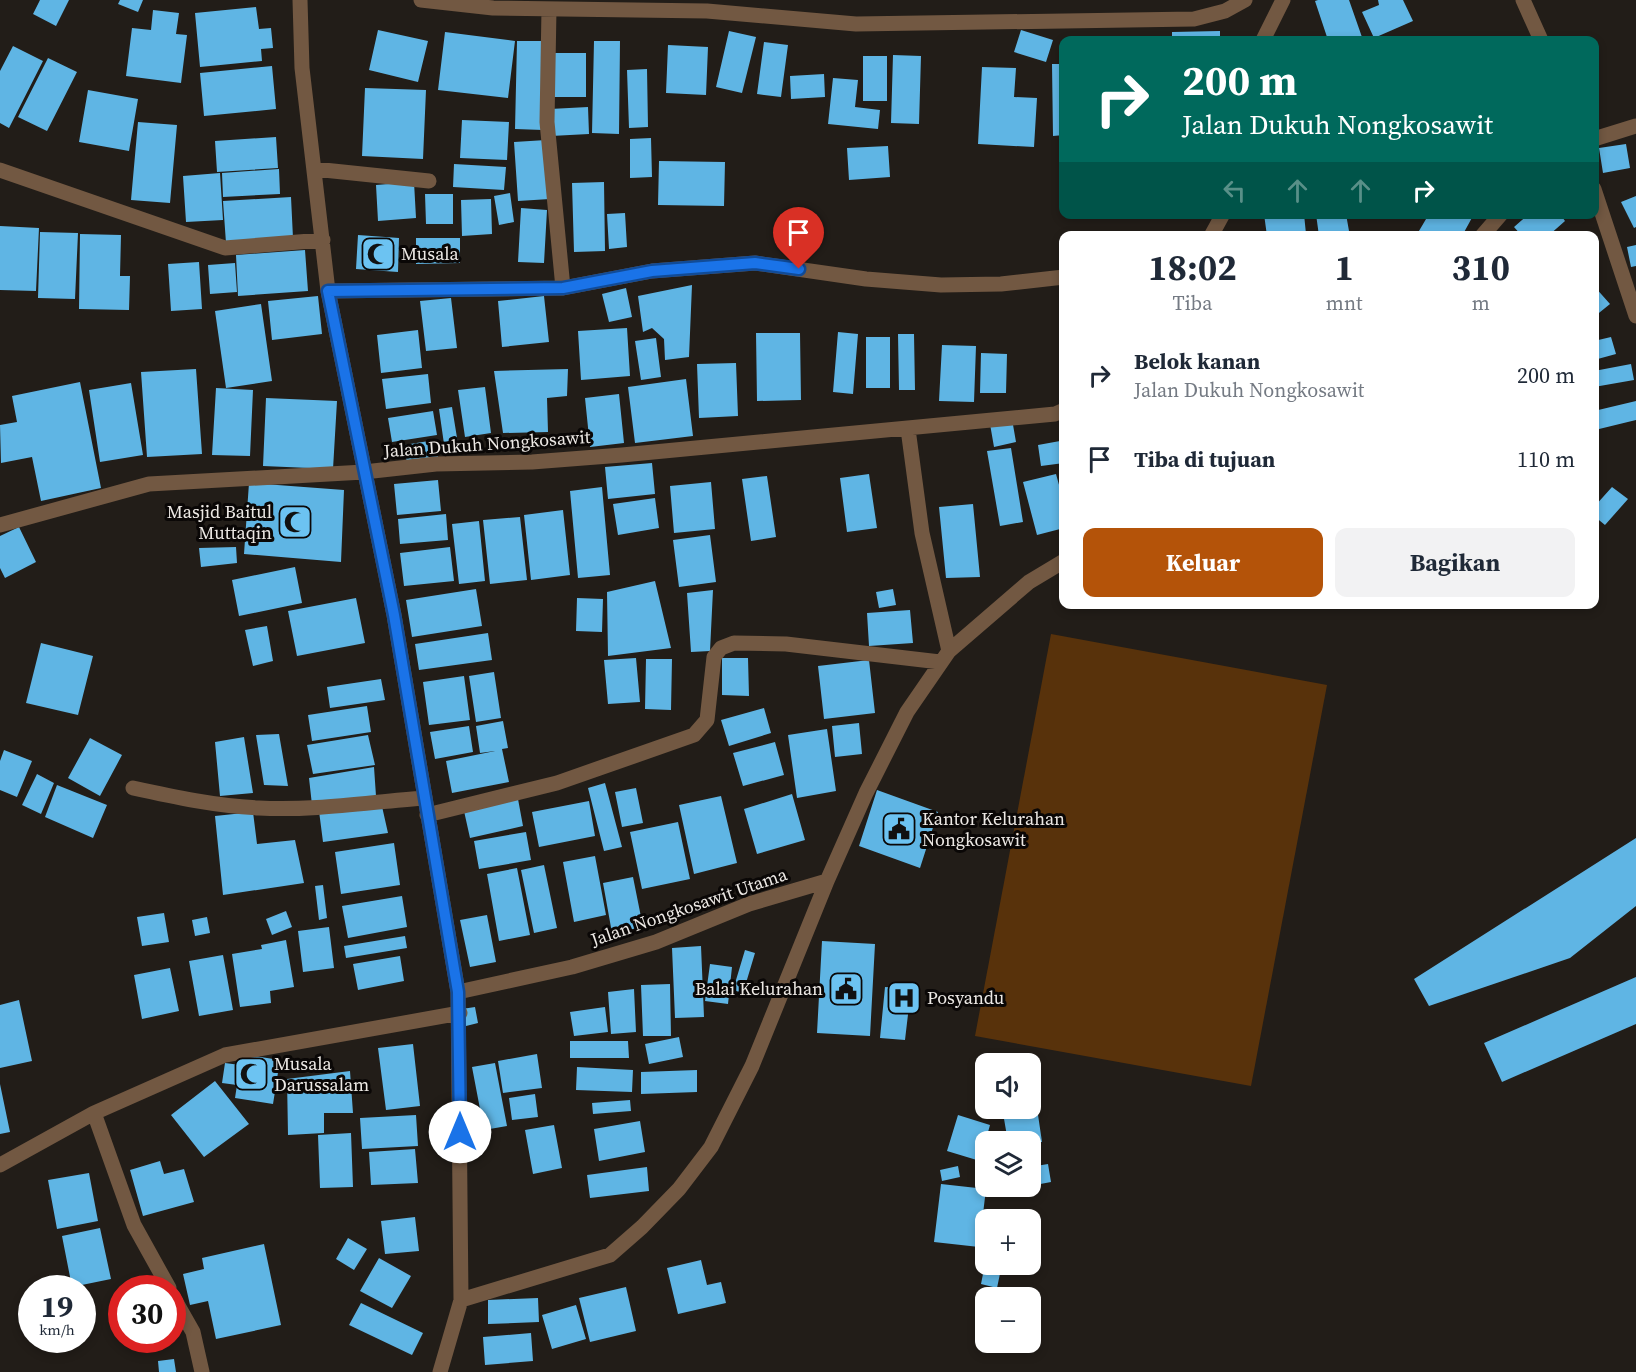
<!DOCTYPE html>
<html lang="id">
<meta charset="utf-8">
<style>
:root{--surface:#fff;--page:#f2f2f3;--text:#1f2937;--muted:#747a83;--accent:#b45309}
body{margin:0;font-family:"Source Serif 4",serif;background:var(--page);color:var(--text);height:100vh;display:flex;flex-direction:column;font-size:22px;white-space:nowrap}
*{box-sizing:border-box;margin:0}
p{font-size:20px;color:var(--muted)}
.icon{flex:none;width:33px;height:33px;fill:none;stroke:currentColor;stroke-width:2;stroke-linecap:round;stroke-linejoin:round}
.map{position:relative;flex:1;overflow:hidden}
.side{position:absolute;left:1059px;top:231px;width:540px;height:378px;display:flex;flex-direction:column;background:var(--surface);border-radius:12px;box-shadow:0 3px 9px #0003}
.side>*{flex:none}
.guide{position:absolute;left:1059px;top:36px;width:540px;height:183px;border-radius:12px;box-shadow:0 3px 9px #0003;background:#00695c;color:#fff;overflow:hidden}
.tools{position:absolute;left:975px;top:1053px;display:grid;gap:12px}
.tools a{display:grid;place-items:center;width:66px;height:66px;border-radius:12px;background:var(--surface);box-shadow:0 3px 9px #0003;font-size:30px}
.speed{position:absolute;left:18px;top:1275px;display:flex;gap:12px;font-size:30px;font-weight:700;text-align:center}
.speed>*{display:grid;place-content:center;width:78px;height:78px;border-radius:50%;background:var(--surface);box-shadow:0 3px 9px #0003;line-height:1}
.speed small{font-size:15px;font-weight:400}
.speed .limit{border:9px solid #d22;background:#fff;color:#111}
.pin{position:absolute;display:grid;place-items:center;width:51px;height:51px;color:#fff;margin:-62px -26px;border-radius:50% 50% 50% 0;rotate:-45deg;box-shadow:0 0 6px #0007}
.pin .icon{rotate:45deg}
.me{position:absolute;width:66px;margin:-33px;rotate:0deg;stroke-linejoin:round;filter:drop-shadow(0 0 4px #0008)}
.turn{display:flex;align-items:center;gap:21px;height:126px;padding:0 24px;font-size:27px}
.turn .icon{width:78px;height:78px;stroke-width:2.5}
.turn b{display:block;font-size:42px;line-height:51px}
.lanes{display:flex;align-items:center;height:57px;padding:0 24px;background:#0003;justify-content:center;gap:30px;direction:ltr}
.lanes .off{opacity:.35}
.eta{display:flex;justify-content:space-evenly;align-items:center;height:102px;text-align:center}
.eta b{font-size:36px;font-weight:700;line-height:42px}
.primary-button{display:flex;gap:12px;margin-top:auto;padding:12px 24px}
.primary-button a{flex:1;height:69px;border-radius:12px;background:var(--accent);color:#fff;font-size:24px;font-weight:700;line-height:69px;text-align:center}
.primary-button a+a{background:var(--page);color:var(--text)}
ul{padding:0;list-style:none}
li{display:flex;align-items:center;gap:18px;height:84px;padding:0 24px}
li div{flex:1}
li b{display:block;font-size:22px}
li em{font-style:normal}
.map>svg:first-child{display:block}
.green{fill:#58320b}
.building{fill:#5fb5e4}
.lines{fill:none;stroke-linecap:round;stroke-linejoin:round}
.minor{stroke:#725842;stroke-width:15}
.route-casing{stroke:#114b97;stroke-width:15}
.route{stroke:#1a73e8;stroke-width:10}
.labels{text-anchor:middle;stroke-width:6;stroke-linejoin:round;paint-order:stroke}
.poi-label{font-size:18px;fill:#ede9e5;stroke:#0a0706;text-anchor:start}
.street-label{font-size:18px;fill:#ede9e5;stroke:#0a0706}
</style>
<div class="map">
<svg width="1636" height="1372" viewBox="0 0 1636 1372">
<rect width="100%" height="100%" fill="#221d18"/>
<path class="green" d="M1051,634L1327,685L1251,1086L975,1036Z"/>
<path class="building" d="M40,0H69L56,26L33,14Z
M120,0H143L138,12L118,4Z
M1318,0H1349L1363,40H1328L1315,1Z
M1378,0H1403L1413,21L1374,38L1362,12L1379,5Z
M256,7L259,29L271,28L273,48L261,49L262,61L200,67L195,13Z
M153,10L179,13L176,34L187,35L181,83L126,76L132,28L151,30Z
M378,30L428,41L418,82L369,70Z
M1021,30L1053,40L1046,62L1014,52Z
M729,31L756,37L742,93L716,87Z
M1220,31V40H1172V32Z
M445,32L515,41L508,98L438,90Z
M1228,37H1251V40H1228Z
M517,41H545L543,130L515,129Z
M594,41H620L619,134L592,133Z
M764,42L788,45L781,97L757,94Z
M668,45L708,47L706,95L666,93Z
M13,46L43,61L9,128L0,123V71Z
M554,53H586V97H553Z
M893,55L921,56L919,124L891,123Z
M863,56H887V101H863Z
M48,58L77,72L47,131L18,117Z
M1052,64H1064V135L1053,136Z
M272,66L276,109L204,116L200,73Z
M982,67L1016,68L1014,97L1037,98L1034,147L978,144Z
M647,69L648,127L629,128L627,70Z
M824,74L825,97L791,99L790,76Z
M833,78L858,80L855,107L880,110L878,129L828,124Z
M365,88L426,90L423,159L362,156Z
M88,90L138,99L129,151L79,142Z
M588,107L589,134L551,136L550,109Z
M462,120L509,122L507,160L460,158Z
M138,122L177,125L170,203L131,200Z
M276,137L278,168L217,172L215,141Z
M651,138L652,177L630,178V139Z
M546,140L550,199L518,201L514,142Z
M1626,144L1630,168L1603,173L1599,148Z
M888,146L890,177L849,180L847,148Z
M659,161L725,162L724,206L658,205Z
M454,164L506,167L504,190L453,187Z
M279,169L280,194L223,197L222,173Z
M220,173L223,220L186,222L183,176Z
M414,182L416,218L378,221L376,185Z
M604,182L605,251L574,252L572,183Z
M510,193L514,222L499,225L494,196Z
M425,194H453V224H426Z
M1636,196V227L1634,228L1621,202Z
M291,197L293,238L226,243L223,201Z
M491,199L492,234L462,236L461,200Z
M521,208L547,210L544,263L518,262Z
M625,213L627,247L609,249L607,214Z
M1264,214H1304L1306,234L1267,236Z
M1316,214H1346L1349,231L1319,236Z
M1429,214H1474L1462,236H1416Z
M1529,214H1560L1565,221L1548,236H1522L1514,227Z
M0,226L39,228L36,291L0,290Z
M40,232L78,233L75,299L38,298Z
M80,234L121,235L120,276H130L129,310L79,309Z
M358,235L399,238L398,272L356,269Z
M416,238H460V263L416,264Z
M1636,245V266L1631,267L1627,247Z
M305,250L308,291L238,296L236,255Z
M199,262L202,309L171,311L168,264Z
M235,263L237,292L210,294L208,265Z
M692,285L689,357L665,360L664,339L652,328L643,332L638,296Z
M1594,286L1610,304L1594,317Z
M626,288L632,317L609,322L602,294Z
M318,296L322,334L272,340L268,301Z
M544,296L549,342L502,347L498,301Z
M451,298L457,348L426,351L420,301Z
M261,304L272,381L226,388L215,311Z
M627,328L630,376L581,380L578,331Z
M418,330L422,368L381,373L377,335Z
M838,332L858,334L853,394L833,392Z
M756,333H800L801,400L757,401Z
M898,334H914L915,390H899Z
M866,337H890V388H866Z
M1611,337L1616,354L1594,360V341Z
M656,338L661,377L641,380L635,341Z
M942,345L976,346L974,402L939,401Z
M981,353L1007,354L1006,393H980Z
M736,363L738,416L699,418L697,364Z
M1631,364L1634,380L1594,387V371Z
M196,369L202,454L147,457L141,372Z
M568,369L567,396L547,398L548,432L503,433L494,371Z
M428,374L431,403L386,409L382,379Z
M686,379L693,436L635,443L628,387Z
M80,382L101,488L41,501L32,457L1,463L0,425L17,422L12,396Z
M131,383L143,455L100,462L89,390Z
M485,387L491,433L465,437L458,390Z
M216,388L253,390L250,456L212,455Z
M619,394L624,443L590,447L585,398Z
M266,398L337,401L333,469L263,466Z
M1636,401V420L1595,430L1594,411Z
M452,407L459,450L445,451L439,409Z
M433,411L437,435L392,442L388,418Z
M1012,419L1016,442L994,447L990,424Z
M435,440L438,458L407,463L404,445Z
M1060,441L1064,463L1041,466L1038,445Z
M1011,448L1023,522L1000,526L987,451Z
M652,463L655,494L608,499L605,467Z
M869,474L877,528L847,532L840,478Z
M1056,474L1064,503V528L1037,535L1023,482Z
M767,476L776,537L751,541L742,479Z
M438,480L441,511L397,515L394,484Z
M711,482L715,529L674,533L670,486Z
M249,483L344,490L341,562L244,554Z
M602,487L610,575L578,578L570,491Z
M1612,487L1628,499L1605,525L1594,516V507Z
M655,498L659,528L618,535L613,504Z
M973,504L980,577L946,578L939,507Z
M563,510L570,575L531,580L524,515Z
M446,514L448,540L400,544L398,519Z
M520,517L527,580L490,584L483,520Z
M479,521L485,581L459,584L452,524Z
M19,527L36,562L5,578L0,568V536Z
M710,535L716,582L679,587L673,540Z
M236,547L237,563L201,567L199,548Z
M450,547L454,581L404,586L400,553Z
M295,567L302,603L239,616L232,580Z
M655,581L671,648L608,656L607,592Z
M476,589L482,626L412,637L406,600Z
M893,589L896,605L879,608L876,592Z
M713,590L710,651L691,652L687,593Z
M356,598L365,643L297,656L288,611Z
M577,598L603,599L602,632L576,631Z
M910,610L913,643L869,646L867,613Z
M267,626L273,661L253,666L245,630Z
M488,633L492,660L419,670L415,644Z
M41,643L93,656L78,715L26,703Z
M636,658L640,702L608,704L604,660Z
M722,658H748L749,696L722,695Z
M646,659H672L671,710L645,709Z
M869,660L875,713L824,719L818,666Z
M494,672L501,718L476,722L469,676Z
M464,676L470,720L429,725L423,682Z
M381,679L385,700L330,708L327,687Z
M367,706L371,732L312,741L308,715Z
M764,708L771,733L729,746L721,720Z
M503,721L508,748L502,749L509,782L452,793L446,761L495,751L480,753L476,726Z
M859,723L862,754L835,757L832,726Z
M469,726L473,752L435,759L430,732Z
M827,729L836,791L797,798L788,735Z
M279,734L288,786L264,785L256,735Z
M368,735L375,765L313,774L307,745Z
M244,737L253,793L220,796L215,742Z
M90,738L122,755L100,796L68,778Z
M775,742L784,775L743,786L733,753Z
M4,750L32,761L17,797L0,790V761Z
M374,767L376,796L312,805L309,778Z
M37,774L54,783L41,814L22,805Z
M605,783L622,847L604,851L588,788Z
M57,785L107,805L93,838L45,817Z
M636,788L643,823L622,827L615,792Z
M877,790L938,812L920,868L859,846Z
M792,794L805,840L757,854L744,809Z
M721,796L737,863L694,874L679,805Z
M518,799L523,826L470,838L464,811Z
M589,801L595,836L539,847L532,812Z
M381,802L388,833L323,842L319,811Z
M253,812L257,844L295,840L304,883L223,895L215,816Z
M678,822L690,879L642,889L630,832Z
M526,832L531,860L479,869L474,841Z
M1636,838V906L1570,958L1429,1006L1414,979Z
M394,843L400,885L341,894L335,852Z
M595,856L606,915L574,922L563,862Z
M544,865L557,928L534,933L521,870Z
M517,868L530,935L499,941L487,874Z
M633,877L643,927L612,933L603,883Z
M323,885L327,918L319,920L315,886Z
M402,896L407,927L348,938L342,906Z
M286,911L292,927L272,935L266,919Z
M164,913L169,942L142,946L137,917Z
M487,915L496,962L470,967L460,920Z
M207,917L210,933L195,936L192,920Z
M329,927L334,968L303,972L298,931Z
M405,936L407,948L346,958L344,946Z
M286,940L294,987L270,991L271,1003L240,1007L232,954L262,949L261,945Z
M822,941L875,944L870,1036L817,1033Z
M701,946L704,1017L675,1018L672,948Z
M745,950L755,953L743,993L733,990Z
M223,955L233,1010L199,1016L189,961Z
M400,956L404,981L358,990L353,964Z
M710,964L732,967L728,1004L705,1001Z
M170,968L179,1011L142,1019L134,975Z
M1636,977V1024L1502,1082L1484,1043Z
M670,984L671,1036H643L641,985Z
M885,987L911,989L905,1040L880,1038Z
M634,989L636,1032L611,1034L608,992Z
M19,1000L32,1061L0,1068V1005Z
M475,1007L478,1023L466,1026L462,1009Z
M605,1007L608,1032L574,1036L570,1012Z
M679,1037L683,1057L649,1064L645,1044Z
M570,1041H628L629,1058H570Z
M413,1044L420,1106L386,1110L378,1048Z
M242,1054L280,1060L273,1104L235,1098L237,1085L222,1083L225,1063L240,1065Z
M537,1054L542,1088L503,1093L498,1061Z
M495,1063L507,1126L484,1130L472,1067Z
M577,1067L633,1070L632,1092L576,1090Z
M697,1070V1092L641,1094V1072Z
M350,1071L353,1113H324V1133L288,1135L287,1079Z
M215,1081L249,1124L204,1157L171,1115Z
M0,1084L10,1132L0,1134Z
M535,1094L538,1117L512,1120L509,1098Z
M630,1100L631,1111L593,1114L592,1103Z
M1037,1108L1042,1142H1008L1003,1113Z
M416,1115L418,1146L362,1149L360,1118Z
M958,1115L990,1125L980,1161L947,1151Z
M640,1121L645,1152L599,1161L594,1129Z
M554,1125L562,1168L533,1174L525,1130Z
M351,1133L353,1187L320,1188L318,1135Z
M415,1149L418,1183L371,1185L369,1152Z
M160,1161L164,1174L184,1169L194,1202L143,1216L130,1170Z
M1048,1164L1051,1182L1030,1186V1167Z
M958,1166L960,1177L942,1181L940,1170Z
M647,1167L649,1191L590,1198L587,1175Z
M89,1173L98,1221L57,1229L48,1180Z
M941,1184L986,1189L979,1247L934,1242Z
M415,1217L419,1251L385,1254L381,1221Z
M100,1228L111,1279L72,1287L62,1236Z
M348,1238L367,1249L354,1270L336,1259Z
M264,1244L281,1325L216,1339L208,1301L190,1305L183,1274L204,1269L202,1258Z
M379,1258L411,1276L392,1308L360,1291Z
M701,1260L707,1285L721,1282L726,1303L678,1314L667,1268Z
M985,1264H1002L997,1288L981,1284Z
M626,1287L636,1331L590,1342L579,1298Z
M538,1298L539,1322L488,1324V1300Z
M361,1303L423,1333L412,1355L349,1325Z
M576,1305L586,1339L552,1349L542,1315Z
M531,1333L533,1361L485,1365L483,1337Z
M174,1359L176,1372H159L158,1361Z"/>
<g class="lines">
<path class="minor" d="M300,0L302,68L328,291L394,615L458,992L461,1300L440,1372
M421,0L493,8L707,11L856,24L1194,19L1225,11L1245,0
M1523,0L1541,40
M549,9L547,122L563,288
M1263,40L1283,0
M1594,139L1636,126
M314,169L429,181
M0,170L225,248L323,240
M1594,189L1636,316
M1211,236L1223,214
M1482,236L1501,214
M328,291L563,288L652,271L755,263L866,279L941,285L1001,284L1064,277
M908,429L922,533L949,651
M0,525L149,484L364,472L436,464L532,462L622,455L1055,414L1064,410
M133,788C174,797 216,806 259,808C314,811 369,802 424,798
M427,815L557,783L694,735L707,720L714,657L721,648L734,643L786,644L940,662
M458,992L572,967L656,942L749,904L827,881
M94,1113L134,1225L169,1288
M0,1165L94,1113L225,1055L460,1013
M172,1295L193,1332L202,1372
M461,1300L610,1255L642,1227L679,1189L711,1147L752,1066L827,881L866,793L907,712L949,651L1029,582L1064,561"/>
</g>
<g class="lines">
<defs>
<path id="route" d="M460,1132L458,992L394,615L328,291L563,288L652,271L755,263L799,269"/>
</defs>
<use href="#route" class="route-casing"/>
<use href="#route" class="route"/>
</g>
<defs>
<symbol id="mosque-square" viewBox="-11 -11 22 22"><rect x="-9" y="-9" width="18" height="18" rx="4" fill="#6cc3f2" stroke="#0a0706"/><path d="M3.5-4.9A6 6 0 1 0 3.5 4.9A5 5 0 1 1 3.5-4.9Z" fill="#111"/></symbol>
<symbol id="civic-square" viewBox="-11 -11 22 22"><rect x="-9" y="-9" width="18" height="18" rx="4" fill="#6cc3f2" stroke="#0a0706"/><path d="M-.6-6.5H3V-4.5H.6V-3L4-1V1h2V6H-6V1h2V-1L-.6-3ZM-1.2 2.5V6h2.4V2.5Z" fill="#111"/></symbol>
<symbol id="hospital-square" viewBox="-11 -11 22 22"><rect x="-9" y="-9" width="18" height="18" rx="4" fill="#6cc3f2" stroke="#0a0706"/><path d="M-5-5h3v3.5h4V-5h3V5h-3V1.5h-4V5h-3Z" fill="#111"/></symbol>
</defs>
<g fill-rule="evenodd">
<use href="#mosque-square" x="359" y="235" width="38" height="38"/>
<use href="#mosque-square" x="276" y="503" width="38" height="38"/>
<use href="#civic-square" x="880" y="810" width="38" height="38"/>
<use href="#civic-square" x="827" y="970" width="38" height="38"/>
<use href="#hospital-square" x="885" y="979" width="38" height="38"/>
<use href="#mosque-square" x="232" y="1055" width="38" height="38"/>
</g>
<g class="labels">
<g class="poi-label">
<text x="401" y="260">Musala</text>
<text x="272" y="518" text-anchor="end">Masjid Baitul<tspan x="272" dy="21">Muttaqin</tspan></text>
<text x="922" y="825">Kantor Kelurahan<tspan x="922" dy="21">Nongkosawit</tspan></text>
<text x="823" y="995" text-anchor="end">Balai Kelurahan</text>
<text x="927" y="1004">Posyandu</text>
<text x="274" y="1070">Musala<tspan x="274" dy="21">Darussalam</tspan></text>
</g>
<g class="street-label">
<text transform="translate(487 444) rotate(-4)" y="6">Jalan Dukuh Nongkosawit</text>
<text transform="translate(689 907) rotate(-19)" y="6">Jalan Nongkosawit Utama</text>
</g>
</g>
</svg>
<div class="tools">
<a><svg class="icon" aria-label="sound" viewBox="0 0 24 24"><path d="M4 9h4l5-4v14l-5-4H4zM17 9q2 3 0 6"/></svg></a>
<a><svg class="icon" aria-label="layers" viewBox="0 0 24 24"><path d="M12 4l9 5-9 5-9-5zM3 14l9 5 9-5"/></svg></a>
<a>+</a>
<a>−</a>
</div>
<div class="speed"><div>19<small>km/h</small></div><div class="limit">30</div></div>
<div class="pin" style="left:799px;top:269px;background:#d93025"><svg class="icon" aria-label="arrive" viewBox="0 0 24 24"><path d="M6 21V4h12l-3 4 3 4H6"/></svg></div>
<svg class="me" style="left:460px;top:1132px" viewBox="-20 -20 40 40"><circle r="19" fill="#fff"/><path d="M0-13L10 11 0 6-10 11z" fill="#1a73e8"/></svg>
<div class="guide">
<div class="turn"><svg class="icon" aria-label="right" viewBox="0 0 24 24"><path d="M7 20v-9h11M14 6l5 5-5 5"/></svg><div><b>200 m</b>Jalan Dukuh Nongkosawit</div></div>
<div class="lanes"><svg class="icon off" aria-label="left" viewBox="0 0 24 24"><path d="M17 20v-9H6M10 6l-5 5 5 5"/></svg><svg class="icon off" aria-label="ahead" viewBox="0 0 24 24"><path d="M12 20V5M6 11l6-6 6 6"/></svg><svg class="icon off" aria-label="ahead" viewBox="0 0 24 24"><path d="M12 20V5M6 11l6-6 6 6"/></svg><svg class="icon" aria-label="right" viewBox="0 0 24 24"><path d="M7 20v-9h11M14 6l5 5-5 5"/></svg></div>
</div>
<section class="side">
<div class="eta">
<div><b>18:02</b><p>Tiba</p></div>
<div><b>1</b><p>mnt</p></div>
<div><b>310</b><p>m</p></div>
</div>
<ul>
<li><svg class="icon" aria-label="right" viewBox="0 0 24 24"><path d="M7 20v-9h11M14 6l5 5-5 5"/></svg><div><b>Belok kanan</b><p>Jalan Dukuh Nongkosawit</p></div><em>200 m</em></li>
<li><svg class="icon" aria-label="arrive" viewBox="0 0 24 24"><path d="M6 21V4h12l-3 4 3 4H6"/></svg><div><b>Tiba di tujuan</b></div><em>110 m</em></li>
</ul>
<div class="primary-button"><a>Keluar</a><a>Bagikan</a></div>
</section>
</div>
